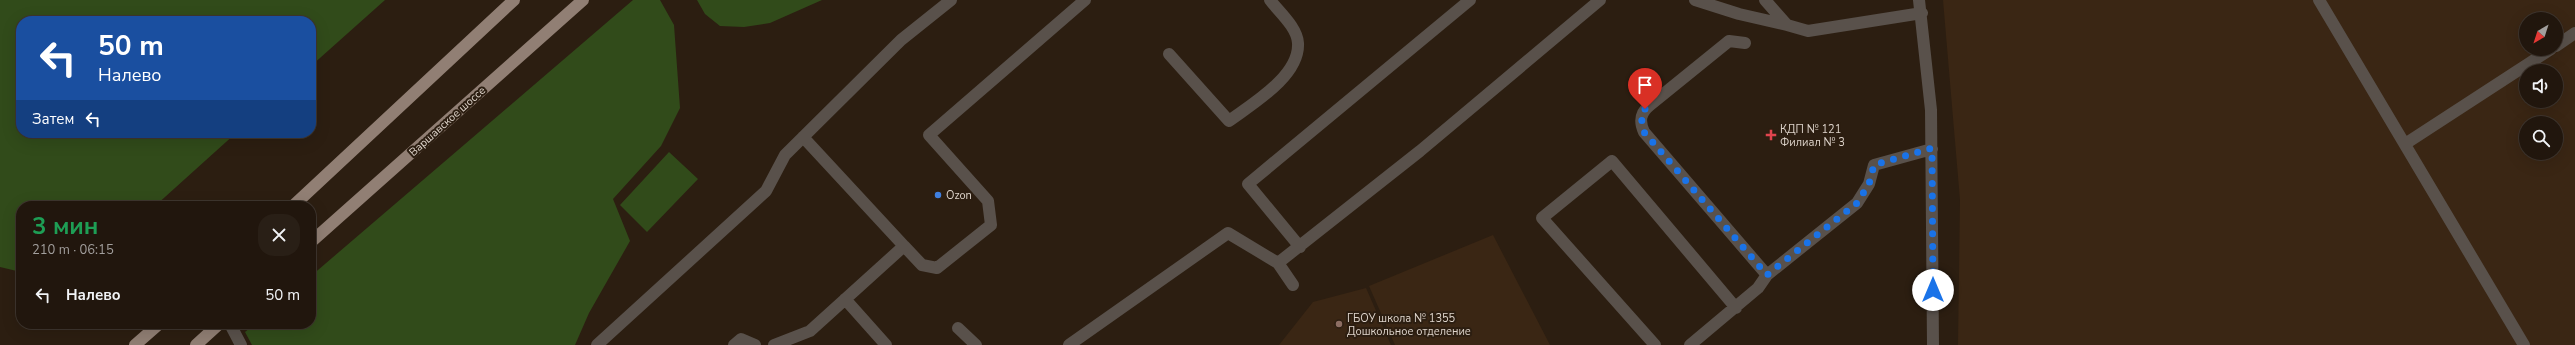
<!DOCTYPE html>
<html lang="ru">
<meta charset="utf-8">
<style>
:root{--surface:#21160d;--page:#291f16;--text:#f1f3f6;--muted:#a29f9d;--line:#3e352e}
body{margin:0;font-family:"Nunito Sans",sans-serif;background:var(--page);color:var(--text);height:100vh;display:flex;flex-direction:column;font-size:15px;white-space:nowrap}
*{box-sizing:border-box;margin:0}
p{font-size:13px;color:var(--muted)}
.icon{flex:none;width:22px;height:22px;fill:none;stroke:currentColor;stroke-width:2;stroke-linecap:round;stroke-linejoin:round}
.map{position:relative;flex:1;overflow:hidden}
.panel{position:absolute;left:16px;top:201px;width:300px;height:128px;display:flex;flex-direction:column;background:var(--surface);border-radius:16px;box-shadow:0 4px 16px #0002,0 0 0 1px var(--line)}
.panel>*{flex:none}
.guide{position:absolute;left:16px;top:16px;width:300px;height:122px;border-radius:16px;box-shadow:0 4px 16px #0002,0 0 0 1px var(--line);background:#1a4fa0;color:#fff;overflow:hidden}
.needle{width:26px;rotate:219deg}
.fabs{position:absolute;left:2519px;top:12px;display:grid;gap:8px}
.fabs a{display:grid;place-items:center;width:44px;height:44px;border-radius:50%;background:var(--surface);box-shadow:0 4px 16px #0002,0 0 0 1px var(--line);font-size:20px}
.pin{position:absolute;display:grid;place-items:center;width:34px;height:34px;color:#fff;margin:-41px -17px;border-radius:50% 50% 50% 0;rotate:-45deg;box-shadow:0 0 4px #0007}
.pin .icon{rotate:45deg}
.me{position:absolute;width:44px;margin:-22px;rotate:0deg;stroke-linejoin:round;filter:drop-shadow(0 0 3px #0008)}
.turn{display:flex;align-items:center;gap:14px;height:84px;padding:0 16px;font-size:18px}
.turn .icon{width:52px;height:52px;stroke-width:2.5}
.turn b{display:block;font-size:28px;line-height:34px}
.then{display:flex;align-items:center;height:38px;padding:0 16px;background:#0003;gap:8px;font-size:15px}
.round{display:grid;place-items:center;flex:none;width:42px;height:42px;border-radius:16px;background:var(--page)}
.overview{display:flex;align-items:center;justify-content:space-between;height:68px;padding:0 16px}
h1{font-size:24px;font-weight:700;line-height:30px;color:#1e9e55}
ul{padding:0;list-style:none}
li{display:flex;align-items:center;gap:12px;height:52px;padding:0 16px}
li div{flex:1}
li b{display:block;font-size:15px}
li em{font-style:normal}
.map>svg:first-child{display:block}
.built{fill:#3a2614;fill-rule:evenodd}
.green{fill:#314b1a}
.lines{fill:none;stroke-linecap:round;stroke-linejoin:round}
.minor{stroke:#59514b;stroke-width:12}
.major{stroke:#917f74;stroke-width:12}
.route{stroke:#1a73e8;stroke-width:7;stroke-dasharray:0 12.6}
.health-dot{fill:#e0444e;stroke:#2c1e11;stroke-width:1.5}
.shop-dot{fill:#3f7fe0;stroke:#2c1e11;stroke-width:1.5}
.education-dot{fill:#8d6e63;stroke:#2c1e11;stroke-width:1.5}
.labels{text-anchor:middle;stroke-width:4;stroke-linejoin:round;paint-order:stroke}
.street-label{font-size:11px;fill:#dfd5cc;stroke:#2c1e11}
.poi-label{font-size:11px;fill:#dfd5cc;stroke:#2c1e11;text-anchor:start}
</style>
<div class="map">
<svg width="2575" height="345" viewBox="0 0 2575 345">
<rect width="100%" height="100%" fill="#2c1e11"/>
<path class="built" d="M1943,0H2575V345H1958L1960,200ZM2526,19H2556V49H2526ZM2526,71H2556V101H2526ZM2526,123H2556V153H2526Z
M1493,235L1550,345H1395L1369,286Z
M1366,288L1391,345H1279L1313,302Z"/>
<path class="green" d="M0,0H385L311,66V21H21V133H236L155,206H21V272L0,267Z
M633,0H660L674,25L680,108L661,146L613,199L630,241L589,313L575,345H252L245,332L255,324H311V276Z
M697,0H822L770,23L744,27L720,26L705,14Z
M669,152L698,179L647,232L620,205Z"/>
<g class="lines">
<path class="minor" d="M1695,0L1739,14L1787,25
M1765,0L1787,25L1808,31L1922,13
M1919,0L1931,110L1933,345
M2319,0L2524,345
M1745,43L1729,41L1650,105C1640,113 1639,121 1644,132L1767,275
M2556,46L2575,33
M1169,54L1229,121C1252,104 1300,76 1298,43C1297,27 1279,12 1270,0
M2405,144L2551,49
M904,246L922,265L937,268L991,225L988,201L929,135L1085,0
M1300,247L1248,184L1470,0
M1293,285L1278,263L1420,151L1600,0
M845,299L886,345
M230,324L241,345
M958,328L976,345
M597,345L766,191L785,155L901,40L951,0
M734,345L741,339L755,345
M774,345L810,331L904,246L803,137
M1069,345L1228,233L1278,263
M1655,345L1542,218L1612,161L1736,308
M1690,345L1758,288L1767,275L1857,203L1869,184L1874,165L1932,149"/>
<path class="major" d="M293,206L514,0
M311,242L583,0
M135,345L159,324
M196,345L219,324"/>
</g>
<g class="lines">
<path class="route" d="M1645,109L1641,116L1644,132L1767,275L1857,203L1869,184L1874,165L1932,148L1933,290"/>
</g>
<path class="health-dot" d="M1769 129h4v4h4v4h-4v4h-4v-4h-4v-4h4z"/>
<circle class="shop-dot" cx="938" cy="195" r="4"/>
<circle class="education-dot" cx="1339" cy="324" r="4"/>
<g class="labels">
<g class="street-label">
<text transform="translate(447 121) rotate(-42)" y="4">Варшавское шоссе</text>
</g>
<g class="poi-label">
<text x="1780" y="133">КДП № 121<tspan x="1780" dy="13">Филиал № 3</tspan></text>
<text x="946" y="199">Ozon</text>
<text x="1347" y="322">ГБОУ школа № 1355<tspan x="1347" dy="13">Дошкольное отделение</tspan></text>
</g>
</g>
</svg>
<div class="fabs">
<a><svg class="needle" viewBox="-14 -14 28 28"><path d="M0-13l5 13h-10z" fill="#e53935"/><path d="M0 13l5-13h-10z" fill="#a29f9d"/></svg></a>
<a><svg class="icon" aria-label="sound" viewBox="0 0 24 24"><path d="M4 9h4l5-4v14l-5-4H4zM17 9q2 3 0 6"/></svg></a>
<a><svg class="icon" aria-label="search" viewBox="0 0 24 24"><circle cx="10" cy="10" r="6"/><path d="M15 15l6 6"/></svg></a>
</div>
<div class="pin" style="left:1645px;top:109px;background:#d93025"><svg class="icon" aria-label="arrive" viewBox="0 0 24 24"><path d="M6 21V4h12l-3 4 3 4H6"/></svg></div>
<svg class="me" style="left:1933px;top:290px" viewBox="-20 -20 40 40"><circle r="19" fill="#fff"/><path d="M0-13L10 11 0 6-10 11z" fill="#1a73e8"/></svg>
<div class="guide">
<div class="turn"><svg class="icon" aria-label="left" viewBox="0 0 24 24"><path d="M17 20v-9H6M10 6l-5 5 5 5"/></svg><div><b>50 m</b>Налево</div></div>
<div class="then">Затем<svg class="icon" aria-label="left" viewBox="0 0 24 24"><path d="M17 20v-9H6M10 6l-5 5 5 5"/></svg></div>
</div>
<section class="panel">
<div class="overview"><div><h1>3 мин</h1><p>210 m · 06:15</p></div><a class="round"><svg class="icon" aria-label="close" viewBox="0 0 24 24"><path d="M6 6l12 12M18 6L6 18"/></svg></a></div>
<ul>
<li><svg class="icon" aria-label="left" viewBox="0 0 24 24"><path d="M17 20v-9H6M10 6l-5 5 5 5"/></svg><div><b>Налево</b></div><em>50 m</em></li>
</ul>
</section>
</div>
